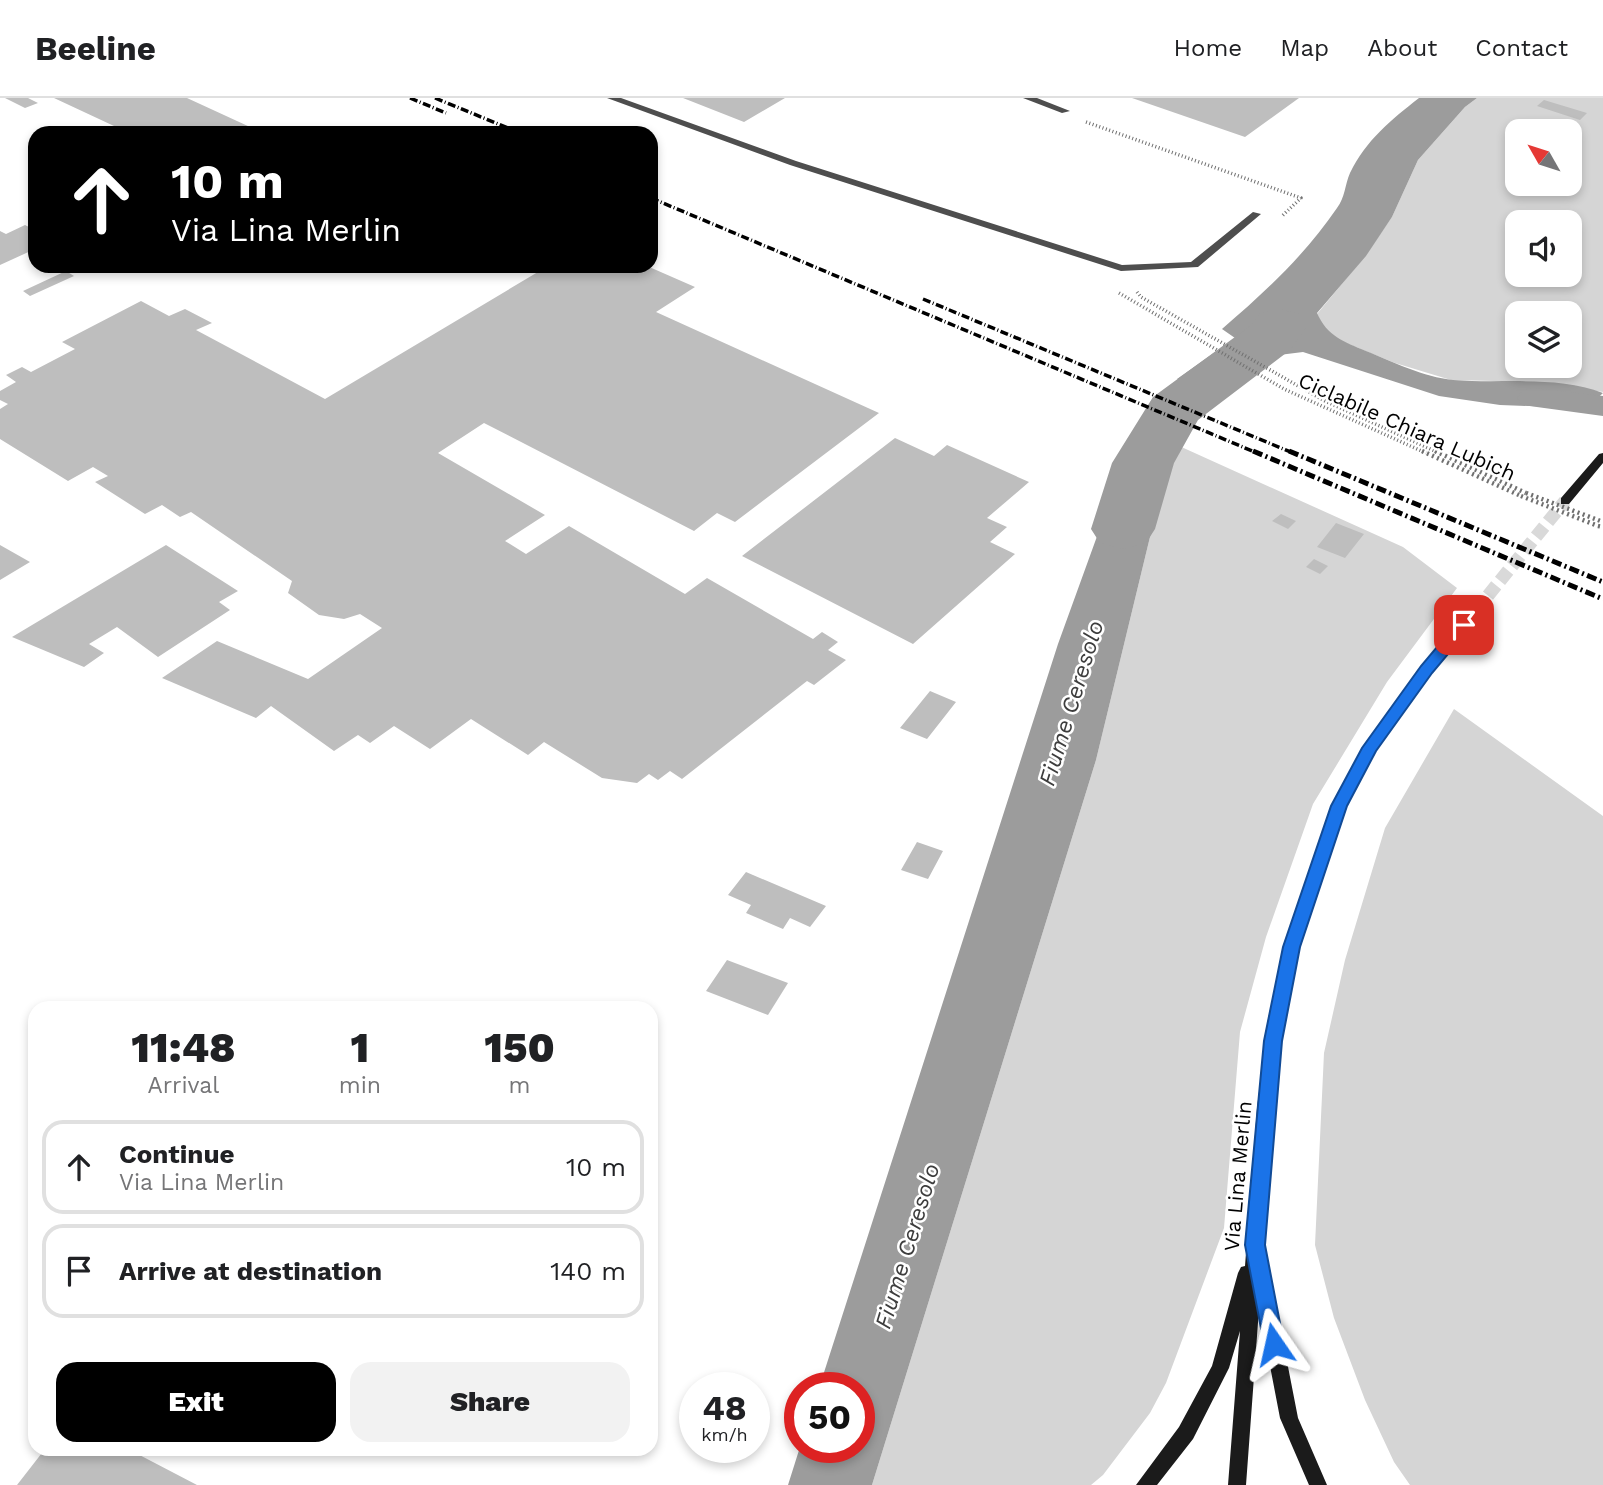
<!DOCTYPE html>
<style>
:root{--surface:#fff;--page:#f2f2f2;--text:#202124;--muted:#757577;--line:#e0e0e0;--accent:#000}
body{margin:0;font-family:"Work Sans",sans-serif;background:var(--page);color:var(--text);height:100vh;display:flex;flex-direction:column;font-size:26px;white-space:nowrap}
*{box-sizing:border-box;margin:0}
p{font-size:23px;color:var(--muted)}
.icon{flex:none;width:38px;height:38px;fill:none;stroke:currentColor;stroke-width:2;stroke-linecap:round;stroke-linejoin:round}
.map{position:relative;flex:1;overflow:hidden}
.side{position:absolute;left:28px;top:903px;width:630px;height:455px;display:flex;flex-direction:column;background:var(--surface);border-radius:21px;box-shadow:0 4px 10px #0003}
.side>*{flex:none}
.top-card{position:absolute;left:28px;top:28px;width:630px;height:147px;border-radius:21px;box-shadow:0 4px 10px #0003;background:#000;color:#fff;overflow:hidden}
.needle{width:46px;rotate:309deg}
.buttons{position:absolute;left:1505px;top:21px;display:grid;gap:14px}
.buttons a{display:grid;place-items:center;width:77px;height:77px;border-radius:14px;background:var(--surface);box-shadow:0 4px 10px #0003;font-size:35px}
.speed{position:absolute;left:679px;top:1274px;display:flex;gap:14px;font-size:35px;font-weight:700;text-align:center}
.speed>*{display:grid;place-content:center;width:91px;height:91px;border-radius:50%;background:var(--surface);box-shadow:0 4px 10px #0003;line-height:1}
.speed small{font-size:18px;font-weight:400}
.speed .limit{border:10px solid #d22;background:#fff;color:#111}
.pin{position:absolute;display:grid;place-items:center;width:60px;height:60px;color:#fff;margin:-30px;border-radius:14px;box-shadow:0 4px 10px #0006}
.me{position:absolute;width:77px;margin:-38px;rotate:349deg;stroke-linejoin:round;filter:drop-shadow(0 0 5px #0008)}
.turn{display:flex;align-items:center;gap:24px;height:147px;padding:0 28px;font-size:32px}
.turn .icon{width:91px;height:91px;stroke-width:2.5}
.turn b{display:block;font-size:49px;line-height:60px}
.eta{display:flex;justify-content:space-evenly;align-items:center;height:119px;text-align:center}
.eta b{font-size:42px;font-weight:800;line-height:49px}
.primary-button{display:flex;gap:14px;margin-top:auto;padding:14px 28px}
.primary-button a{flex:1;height:80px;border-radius:21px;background:var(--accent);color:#fff;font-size:28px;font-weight:800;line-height:80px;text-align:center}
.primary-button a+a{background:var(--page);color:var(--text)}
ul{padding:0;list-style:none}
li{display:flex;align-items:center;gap:21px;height:94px;margin:0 14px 10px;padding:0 14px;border:4px solid var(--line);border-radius:21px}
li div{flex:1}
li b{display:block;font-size:26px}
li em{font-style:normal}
header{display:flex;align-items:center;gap:42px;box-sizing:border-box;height:98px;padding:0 35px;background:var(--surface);border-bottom:2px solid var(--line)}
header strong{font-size:33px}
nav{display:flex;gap:38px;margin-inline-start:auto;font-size:24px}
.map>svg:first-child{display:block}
.green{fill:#d5d5d5;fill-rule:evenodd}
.water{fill:#9c9c9c}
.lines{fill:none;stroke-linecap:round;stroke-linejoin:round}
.canal{fill:#9c9c9c;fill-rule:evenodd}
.river{fill:#9c9c9c;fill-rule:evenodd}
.building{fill:#bebebe}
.secondary-tunnel{stroke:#d9d9d9;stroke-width:13;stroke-dasharray:13 6;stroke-linecap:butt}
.path-far1{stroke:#707070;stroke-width:3.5;stroke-dasharray:1 2.5;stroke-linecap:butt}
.path{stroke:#707070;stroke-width:4.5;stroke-dasharray:2 3.5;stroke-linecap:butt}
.service{fill:#4e4e4e;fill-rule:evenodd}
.secondary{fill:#1b1b1b;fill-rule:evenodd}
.rail-far1{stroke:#000;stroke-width:3.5;stroke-dasharray:8 2.5 1 2.5;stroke-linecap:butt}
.rail{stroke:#000;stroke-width:5;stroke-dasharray:10 3.5 2 3.5;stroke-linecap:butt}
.path-bridge{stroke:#707070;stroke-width:4.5;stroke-dasharray:2 3.5;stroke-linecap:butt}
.route{fill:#1a73e8;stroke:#114b97;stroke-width:2}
.labels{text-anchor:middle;stroke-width:5;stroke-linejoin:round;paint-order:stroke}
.street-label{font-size:21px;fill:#000;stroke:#fff}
.water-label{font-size:23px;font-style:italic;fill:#3d3d3d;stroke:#fff}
</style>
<header>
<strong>Beeline</strong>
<nav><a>Home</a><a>Map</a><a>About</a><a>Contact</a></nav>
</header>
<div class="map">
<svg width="1603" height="1387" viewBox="0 0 1603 1387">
<rect width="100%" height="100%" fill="#fff"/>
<path class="green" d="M1477,0H1603V294L1535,284L1451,282L1395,265L1341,243L1325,232L1317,216L1365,158L1392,119L1418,62L1465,9ZM1517,33H1570V86H1517ZM1517,124H1570V177H1517ZM1517,215H1570V268H1517Z
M1177,347L1403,449L1457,490L1387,584L1313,706L1266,839L1240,934L1224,1130L1166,1285L1150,1315L1103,1377L1091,1387H872L1096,662L1165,377Z
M1454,611L1603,718V1387H1410L1394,1364L1365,1302L1334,1220L1315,1147L1324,955L1345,862L1385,730Z"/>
<path class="water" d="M1419,0H1477L1465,9L1418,62L1392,119L1366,158L1317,215C1327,238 1344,244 1366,253C1393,264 1424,279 1453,282C1502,286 1557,277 1603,295L1587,310L1500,307L1439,298L1303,254L1271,258L1222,299L1177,281L1235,240L1222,231C1266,193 1304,158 1337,110C1345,100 1345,86 1350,75C1366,42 1391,22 1419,0Z
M1137,328L1177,347L1165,377L1096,662L872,1387H788L800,1349H859V1290H819L1058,546Z"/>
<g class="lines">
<path class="canal" d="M1534,290L1603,298V318L1522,307L1517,300L1522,293Z"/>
<path class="river" d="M1279,211L1299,216L1307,228L1290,252L1198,322L1174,365L1155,431L1146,445L1123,451L1100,445L1091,431L1112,365L1153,299L1250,228L1259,216Z"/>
</g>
<path class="building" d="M5,0H28L38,5L25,10Z
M54,0H187L263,35H129Z
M683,0H785L744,24Z
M1132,0H1299L1245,39Z
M1544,2L1587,15L1580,22L1537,8Z
M25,127L35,132V151L0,167V133L6,136Z
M548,168H647L695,189L656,214L879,315L735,424L717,415L694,433L484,325L438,355L545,417L505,443L526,456L569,428L685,496L707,480L813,541L822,534L838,544L828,552L846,562L814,587L807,583L682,681L670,673L658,682L649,676L637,685L602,680L544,644L528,657L471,621L430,651L394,628L370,645L358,637L334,653L271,608L256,620L162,580L217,543L308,581L382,530L360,516L344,521L319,517L288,495L292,483L191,414L180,419L162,407L145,416L95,384L108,378L93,369L68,383L0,341V311L8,306L0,302V293L16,284L6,277L22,269L31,274L75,251L62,244L141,203L169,218L185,211L212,225L196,232L325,301Z
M66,173L74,178L30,198L23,193Z
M895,340L934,358L947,347L1029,384L987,420L1007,429L990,444L1015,456L913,546L742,458Z
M1281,416L1296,423L1288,431L1272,423Z
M1336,425L1364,436L1345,460L1317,449Z
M0,447L30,464L0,482Z
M166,447L238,493L219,504L230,512L158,559L117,529L89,546L104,555L84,569L12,539Z
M1314,461L1328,468L1320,476L1306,469Z
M930,593L956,604L927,641L900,630Z
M917,744L943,753L928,781L901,772Z
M746,774L826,808L810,829L790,820L783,831L746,815L751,807L728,797Z
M727,862L788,885L768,917L706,893Z
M45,1351H128L197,1387H17Z"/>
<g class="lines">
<path class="secondary-tunnel" d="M1464,527L1565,403"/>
<path class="path-far1" d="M1086,24L1301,100L1282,118
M1137,194L1141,199L1325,303L1439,355
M1119,195L1284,291L1426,355"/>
<path class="path" d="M1422,353L1521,398
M1435,353L1526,395
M1598,422L1603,424
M1598,428L1603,429"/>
<path class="service" d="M607,0H621L796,63L1122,167L1191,164L1253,114L1261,116L1198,169L1121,173L790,67Z
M1023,0H1037L1070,13L1062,15Z"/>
<path class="secondary" d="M1603,355V365L1569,406H1561V400L1599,356Z
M1464,523L1469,524L1470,527L1469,530L1431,575L1376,652L1346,708L1300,849L1284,921L1273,1010L1263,1160L1268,1166L1298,1320L1327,1387H1309L1280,1320L1259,1211L1246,1387H1228L1240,1233L1229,1270L1193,1341L1157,1387H1136L1179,1329L1212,1268L1238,1175L1241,1169L1245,1168L1257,1010L1268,921L1284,849L1332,708L1363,650L1421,569L1459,524Z"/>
<path class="rail-far1" d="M410,0L446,15
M435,0L520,35
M651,100L1257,355
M923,201L1293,355"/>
<path class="rail" d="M1253,353L1603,501
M1289,353L1603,484"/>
<path class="path-bridge" d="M1526,395L1598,422
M1521,398L1598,428"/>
</g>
<path class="route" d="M1464,522L1471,527L1469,531L1432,575L1376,653L1347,708L1300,849L1282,943L1265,1147L1284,1246L1281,1253L1274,1256L1267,1253L1264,1246L1245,1147L1264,943L1283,849L1331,708L1362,650L1421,568L1458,524Z"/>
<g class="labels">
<g class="street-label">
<text transform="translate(1407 329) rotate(24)" y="7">Ciclabile Chiara Lubich</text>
<text transform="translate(1238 1078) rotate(-85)" y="7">Via Lina Merlin</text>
</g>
<g class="water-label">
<text transform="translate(1071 605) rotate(-73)" y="8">Fiume Ceresolo</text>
<text transform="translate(907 1148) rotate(-73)" y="8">Fiume Ceresolo</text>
</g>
</g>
</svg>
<div class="buttons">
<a><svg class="needle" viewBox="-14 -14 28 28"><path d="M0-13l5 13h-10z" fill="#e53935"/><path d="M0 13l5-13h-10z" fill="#757577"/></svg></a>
<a><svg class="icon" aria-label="sound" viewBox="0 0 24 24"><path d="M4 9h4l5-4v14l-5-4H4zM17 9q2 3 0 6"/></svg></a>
<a><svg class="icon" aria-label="layers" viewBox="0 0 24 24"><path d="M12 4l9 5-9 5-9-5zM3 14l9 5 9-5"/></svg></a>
</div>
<div class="speed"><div>48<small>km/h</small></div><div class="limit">50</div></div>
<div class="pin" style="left:1464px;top:527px;background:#d93025"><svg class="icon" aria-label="arrive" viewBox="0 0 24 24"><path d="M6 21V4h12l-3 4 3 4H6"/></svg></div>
<svg class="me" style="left:1274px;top:1246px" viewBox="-20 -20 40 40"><path d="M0-17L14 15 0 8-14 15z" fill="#1a73e8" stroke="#fff" stroke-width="4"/></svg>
<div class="top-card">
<div class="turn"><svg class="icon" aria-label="ahead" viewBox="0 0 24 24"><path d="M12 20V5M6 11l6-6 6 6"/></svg><div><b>10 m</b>Via Lina Merlin</div></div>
</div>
<section class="side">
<div class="eta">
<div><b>11:48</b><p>Arrival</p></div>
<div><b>1</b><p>min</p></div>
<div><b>150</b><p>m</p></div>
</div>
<ul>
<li><svg class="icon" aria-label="ahead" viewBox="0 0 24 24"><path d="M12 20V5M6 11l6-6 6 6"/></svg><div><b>Continue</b><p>Via Lina Merlin</p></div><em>10 m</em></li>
<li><svg class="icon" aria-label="arrive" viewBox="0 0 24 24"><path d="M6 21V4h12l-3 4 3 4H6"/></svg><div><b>Arrive at destination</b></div><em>140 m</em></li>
</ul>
<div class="primary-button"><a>Exit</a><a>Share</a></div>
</section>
</div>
